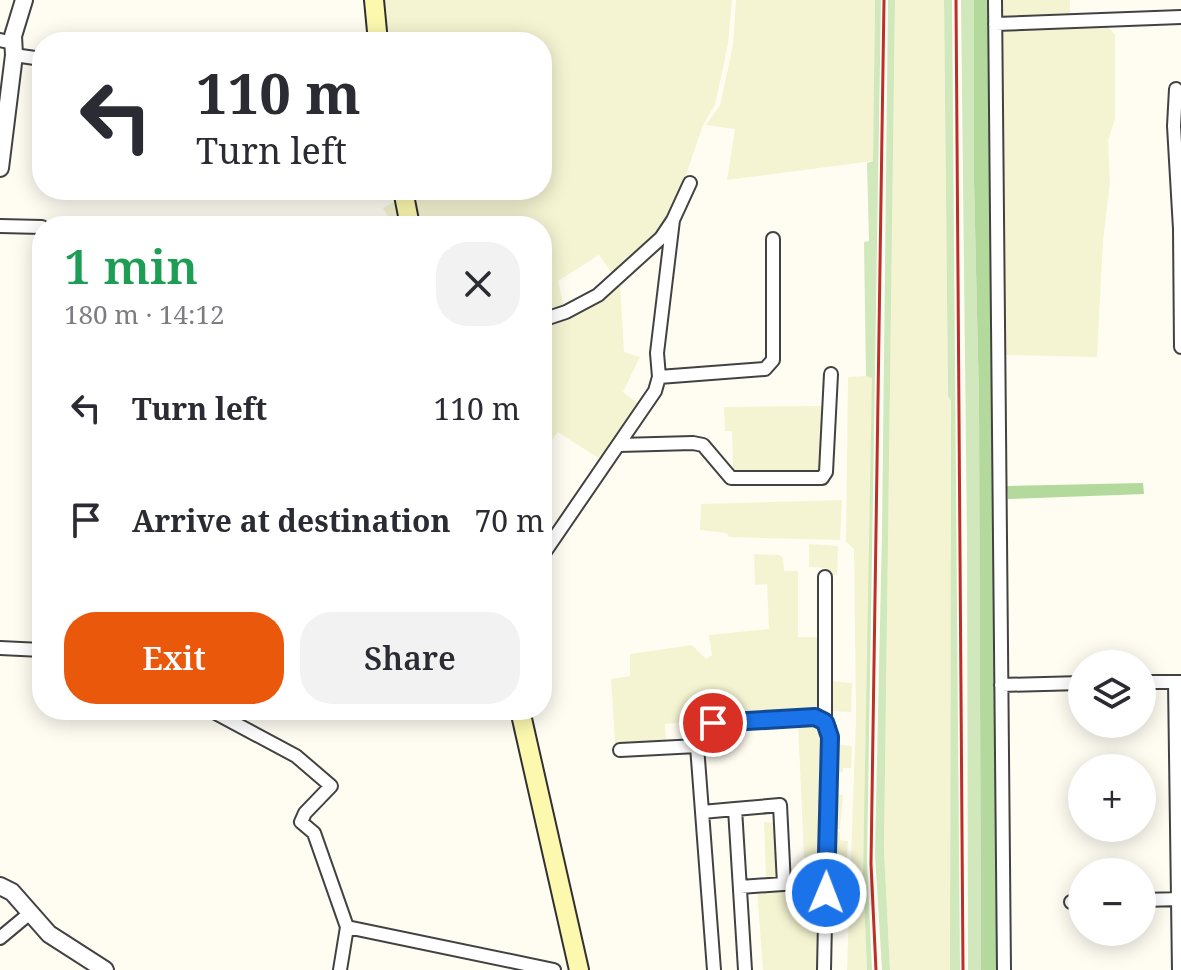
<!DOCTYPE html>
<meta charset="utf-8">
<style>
:root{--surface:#fff;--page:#f2f2f3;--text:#2b2b33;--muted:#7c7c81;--accent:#ea580c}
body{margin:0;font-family:"Noto Serif",serif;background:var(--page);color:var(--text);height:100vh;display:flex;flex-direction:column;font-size:30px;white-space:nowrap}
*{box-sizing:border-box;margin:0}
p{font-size:26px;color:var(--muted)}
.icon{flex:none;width:44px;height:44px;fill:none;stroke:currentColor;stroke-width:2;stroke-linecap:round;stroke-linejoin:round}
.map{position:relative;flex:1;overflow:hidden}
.sheet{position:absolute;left:32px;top:216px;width:520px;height:504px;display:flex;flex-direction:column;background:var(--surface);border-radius:32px;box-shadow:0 4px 20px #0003}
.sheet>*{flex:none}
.hud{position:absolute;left:32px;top:32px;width:520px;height:168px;border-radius:32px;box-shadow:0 4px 20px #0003;background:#fff;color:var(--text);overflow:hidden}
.buttons{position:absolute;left:1068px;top:650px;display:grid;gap:16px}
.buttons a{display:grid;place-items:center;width:88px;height:88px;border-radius:50%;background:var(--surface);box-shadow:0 4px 20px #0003;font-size:40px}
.pin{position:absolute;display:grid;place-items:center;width:68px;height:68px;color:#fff;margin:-34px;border:4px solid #fff;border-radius:50%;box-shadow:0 2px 8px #0007}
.me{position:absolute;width:88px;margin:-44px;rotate:1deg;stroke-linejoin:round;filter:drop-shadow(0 0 6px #0008)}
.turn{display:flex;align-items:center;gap:28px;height:168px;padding:0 32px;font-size:36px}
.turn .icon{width:104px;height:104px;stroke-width:2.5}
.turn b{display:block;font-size:56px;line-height:68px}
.round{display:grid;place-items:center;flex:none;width:84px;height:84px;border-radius:32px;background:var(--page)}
.overview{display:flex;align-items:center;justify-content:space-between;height:136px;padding:0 32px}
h1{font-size:48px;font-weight:600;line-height:60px;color:#1e9e55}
.cta{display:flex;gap:16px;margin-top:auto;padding:16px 32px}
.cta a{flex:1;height:92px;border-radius:32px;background:var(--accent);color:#fff;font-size:32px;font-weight:600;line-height:92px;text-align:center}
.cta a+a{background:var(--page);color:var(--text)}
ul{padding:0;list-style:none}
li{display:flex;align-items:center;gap:24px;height:112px;padding:0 32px}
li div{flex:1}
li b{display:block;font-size:30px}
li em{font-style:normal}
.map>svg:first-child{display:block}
.farmland{fill:#f4f4d2}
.green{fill:#d0e8bc}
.forest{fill:#b3d99c}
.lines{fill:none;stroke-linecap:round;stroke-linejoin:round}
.minor-casing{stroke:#424242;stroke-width:16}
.tertiary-casing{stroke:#424242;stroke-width:20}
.secondary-casing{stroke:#313131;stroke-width:22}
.minor{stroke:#fff;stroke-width:12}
.tertiary{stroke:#fff;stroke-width:16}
.secondary{stroke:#fcf9af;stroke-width:18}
.rail{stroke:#bc2f2b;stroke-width:3}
.route-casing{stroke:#114b97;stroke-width:20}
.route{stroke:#1a73e8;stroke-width:14}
</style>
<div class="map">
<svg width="1181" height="970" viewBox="0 0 1181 970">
<rect width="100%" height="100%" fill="#fffdf2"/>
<path class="farmland" d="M381,0H732L728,44L715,105L703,125L685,178L686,186L658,234L614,276L599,255L558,281L564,307L542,315V226H417L409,190H542V42H385Z
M736,0H875L873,161L727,180L735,129L706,125L720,105L733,45Z
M895,0H944L948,396L951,401L950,970H890L884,850Z
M1000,0H1070V13L1000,16Z
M1104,24L1115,34V119L1108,140L1110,182L1103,241L1097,357L1004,355L1000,29Z
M397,200L403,226H393L383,208Z
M620,283L624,352L640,357L623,392L640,405L601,460L558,432L542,453V324Z
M866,376L873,377L863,875L867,970H847L856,719L854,549L846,542L848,377Z
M825,406L820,473H733L732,431H725L724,407Z
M842,500L840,540L729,537L727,533L700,530L701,504Z
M809,544L838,546L837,575L828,574L826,568L809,567Z
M754,554L779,555L783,558L784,571H798V637H822L821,708L818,711L665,724L666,740L615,744L611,679L630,676V654L692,645L706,659L712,655L709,635L769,629L767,584L755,585Z
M831,681L852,683L851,712L830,711Z
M812,723L824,735L820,872L818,876L805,878L798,724Z
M833,744L852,746L851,768H843V772L832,773Z
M833,794L843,795L840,829H829Z
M764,822L776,823L779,878L766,880Z
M830,832H840V840L848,841L846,874H831Z
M816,886L822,892L820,970H763L757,890Z"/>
<path class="green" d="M875,0H881L867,861L872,970H867L863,875L872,378L866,376L864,242L869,241L867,163L873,161Z
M888,0H895L884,850L890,970H882L875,854L882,533Z
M944,0H952L960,970H950L951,401L948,396Z
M961,0H974V181L979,401L981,970H968L967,540Z"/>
<path class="forest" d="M974,0H991L992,398L999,970H981L979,401L974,181Z
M1143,483L1144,494L1008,499L1007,486Z"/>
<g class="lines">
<defs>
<path id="minor" d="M995,0L1004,970
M995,24L1181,17
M0,40L13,43
M14,55L42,59
M1176,89L1174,126L1180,229L1181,347
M0,226L42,227
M542,320L566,312L598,295L661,238L673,220L690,183
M659,377L765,369L773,360V239
M619,445L693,443L703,445L731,478H822L826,472L831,374
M542,556L655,391L659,377L657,353L673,220
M825,577V722
M0,648L42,650
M1142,682H1181
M1175,682L1179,970
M1001,685L1082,683
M210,710L296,756L331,786L305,813L301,822L314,833L347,927L340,970
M713,723L815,717L825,722L829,728L824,970
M620,750L697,746L714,970
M735,809L780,805L784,884
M702,812L735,809L745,970
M740,887L826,881
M1142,900L1181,899
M1071,902H1082
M347,927L554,970
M0,938L30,913"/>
<path id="tertiary" d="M0,168L14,55L13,36L24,0
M0,886L12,892L49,934L105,970"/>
<path id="secondary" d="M374,0L378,42
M403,190L410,226
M520,710L579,970"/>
</defs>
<use href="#minor" class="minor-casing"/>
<use href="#tertiary" class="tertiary-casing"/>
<use href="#secondary" class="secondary-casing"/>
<use href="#minor" class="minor"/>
<use href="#tertiary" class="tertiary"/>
<use href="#secondary" class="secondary"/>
<path class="rail" d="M956,0L963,970
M876,970L871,864L884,0"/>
</g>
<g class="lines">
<defs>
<path id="route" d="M713,723L815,717L825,722L830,737L826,893"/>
</defs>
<use href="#route" class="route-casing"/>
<use href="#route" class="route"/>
</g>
</svg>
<div class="buttons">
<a><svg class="icon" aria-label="layers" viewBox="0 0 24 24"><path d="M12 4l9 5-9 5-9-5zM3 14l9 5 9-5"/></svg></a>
<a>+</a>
<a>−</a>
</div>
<div class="pin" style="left:713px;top:723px;background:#d93025"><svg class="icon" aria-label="arrive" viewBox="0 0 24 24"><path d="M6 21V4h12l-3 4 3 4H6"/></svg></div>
<svg class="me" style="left:826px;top:893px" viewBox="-20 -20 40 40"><circle r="17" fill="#1a73e8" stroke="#fff" stroke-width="3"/><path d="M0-11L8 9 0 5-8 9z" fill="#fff"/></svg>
<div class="hud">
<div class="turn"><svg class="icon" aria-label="left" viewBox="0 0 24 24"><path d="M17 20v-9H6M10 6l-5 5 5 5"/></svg><div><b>110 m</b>Turn left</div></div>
</div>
<section class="sheet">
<div class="overview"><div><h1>1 min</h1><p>180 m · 14:12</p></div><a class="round"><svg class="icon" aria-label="close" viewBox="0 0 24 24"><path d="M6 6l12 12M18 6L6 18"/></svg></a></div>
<ul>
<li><svg class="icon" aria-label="left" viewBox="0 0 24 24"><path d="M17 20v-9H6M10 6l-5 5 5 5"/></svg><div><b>Turn left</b></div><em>110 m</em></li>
<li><svg class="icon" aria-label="arrive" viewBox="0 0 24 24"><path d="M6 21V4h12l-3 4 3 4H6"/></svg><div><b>Arrive at destination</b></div><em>70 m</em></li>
</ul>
<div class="cta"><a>Exit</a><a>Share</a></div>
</section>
</div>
